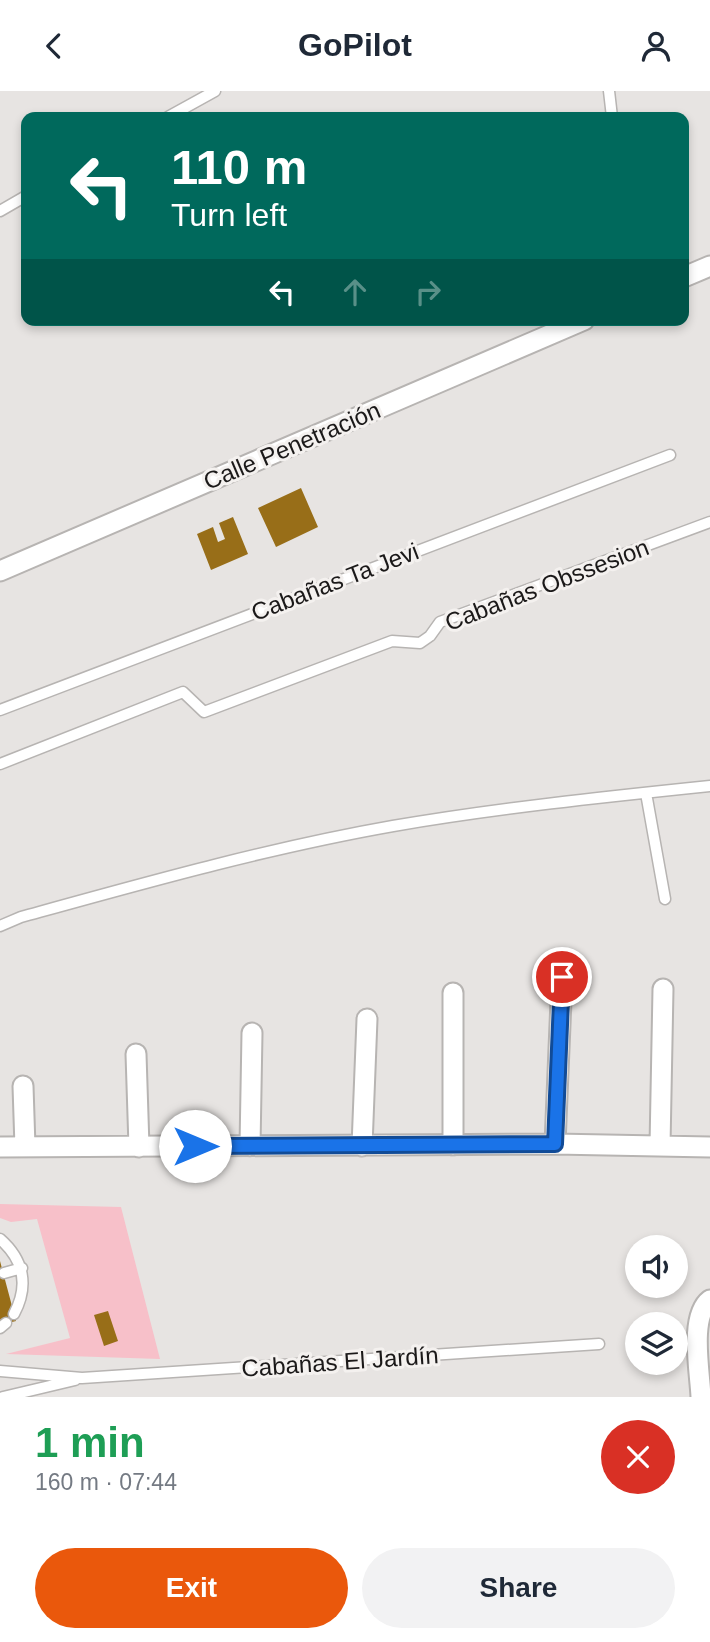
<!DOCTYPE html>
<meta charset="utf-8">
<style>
:root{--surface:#fff;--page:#f2f2f3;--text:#1f2937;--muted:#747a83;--accent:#ea580c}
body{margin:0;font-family:Arial,sans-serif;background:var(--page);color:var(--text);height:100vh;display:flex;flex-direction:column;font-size:26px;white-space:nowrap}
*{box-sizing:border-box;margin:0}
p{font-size:23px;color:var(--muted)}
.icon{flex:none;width:38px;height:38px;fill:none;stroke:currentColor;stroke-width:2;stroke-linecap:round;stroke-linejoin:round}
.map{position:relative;height:1306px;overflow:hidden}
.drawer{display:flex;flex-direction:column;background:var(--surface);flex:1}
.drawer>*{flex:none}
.top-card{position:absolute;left:21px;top:21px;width:668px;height:214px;border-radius:14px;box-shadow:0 4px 10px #0003;background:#00695c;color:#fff;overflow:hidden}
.fabs{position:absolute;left:625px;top:1144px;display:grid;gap:14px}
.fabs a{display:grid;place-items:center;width:63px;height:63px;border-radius:50%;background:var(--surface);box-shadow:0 4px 10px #0003;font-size:35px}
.pin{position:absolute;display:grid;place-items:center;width:60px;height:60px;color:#fff;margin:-30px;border:4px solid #fff;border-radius:50%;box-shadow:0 2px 7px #0007}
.me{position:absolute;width:77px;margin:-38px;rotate:90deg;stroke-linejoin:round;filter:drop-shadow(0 0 5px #0008)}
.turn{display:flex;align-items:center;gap:24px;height:147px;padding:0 35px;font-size:32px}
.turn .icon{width:91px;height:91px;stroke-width:2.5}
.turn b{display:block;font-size:49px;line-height:60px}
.lanes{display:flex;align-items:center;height:66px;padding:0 35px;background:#0003;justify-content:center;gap:35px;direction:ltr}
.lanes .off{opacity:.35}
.round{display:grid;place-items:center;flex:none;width:74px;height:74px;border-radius:37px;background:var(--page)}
.head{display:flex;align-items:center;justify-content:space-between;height:119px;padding:0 35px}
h1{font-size:42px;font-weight:700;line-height:52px;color:#1e9e55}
.primary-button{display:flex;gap:14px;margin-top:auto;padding:14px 35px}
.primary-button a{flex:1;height:80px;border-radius:42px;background:var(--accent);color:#fff;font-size:28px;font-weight:700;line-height:80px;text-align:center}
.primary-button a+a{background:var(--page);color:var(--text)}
header{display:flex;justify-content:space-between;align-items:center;height:91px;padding:0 35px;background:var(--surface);font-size:32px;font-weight:700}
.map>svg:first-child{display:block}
.green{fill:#f7c0c9}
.building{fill:#986e18}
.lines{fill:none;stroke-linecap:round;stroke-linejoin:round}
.service-casing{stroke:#b7b4b2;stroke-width:13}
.minor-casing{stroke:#b7b4b2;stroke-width:23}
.service{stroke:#fff;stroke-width:10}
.minor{stroke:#fff;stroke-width:19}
.route-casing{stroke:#114b97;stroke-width:18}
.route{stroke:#1a73e8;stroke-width:12}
.labels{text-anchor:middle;stroke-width:6;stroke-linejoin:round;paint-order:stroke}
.street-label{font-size:24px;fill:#1b1919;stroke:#f4f1ef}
</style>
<header><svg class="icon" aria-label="back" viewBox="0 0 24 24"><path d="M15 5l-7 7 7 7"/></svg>GoPilot<svg class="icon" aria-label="person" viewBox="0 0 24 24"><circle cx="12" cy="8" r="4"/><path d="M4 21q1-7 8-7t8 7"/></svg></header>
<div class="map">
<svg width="710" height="1306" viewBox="0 0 710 1306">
<rect width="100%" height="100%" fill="#e7e4e2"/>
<path class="green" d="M0,1113L121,1116L160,1268L6,1263L70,1247L37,1128L11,1131L0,1127Z"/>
<path class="building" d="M301,397L318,436L276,456L258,417Z
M233,426L248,463L211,479L197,443L213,436L218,451L225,448L219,432Z
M0,1170L16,1230L0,1234Z
M108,1220L118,1250L104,1255L94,1224Z"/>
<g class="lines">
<defs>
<path id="service" d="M609,0L612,26
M168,26L215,0
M0,120L26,105
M0,619L670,364
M0,673L183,601L204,621L392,550L420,552L430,545L440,531L710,431
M646,702L665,808
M0,835L21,826C144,792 268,757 393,735C498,717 604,706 710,695
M0,1148C24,1169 29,1195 14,1223
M4,1182L22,1177
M0,1237L6,1232
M0,1280L82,1287L599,1253
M3,1306L75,1289"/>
<path id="minor" d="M684,186L710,175
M0,480L584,229
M453,902V1054
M136,963L139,1056
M23,995L25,1056
M555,1053L562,886
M250,1055L252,942
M362,1055L367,928
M660,1055L663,898
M0,1056L555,1053L710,1056
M701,1306C700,1281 689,1225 710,1209"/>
</defs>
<use href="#service" class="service-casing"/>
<use href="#minor" class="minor-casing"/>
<use href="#service" class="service"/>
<use href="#minor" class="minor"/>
</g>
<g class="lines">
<defs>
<path id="route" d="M195,1055L555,1053L562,886"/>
</defs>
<use href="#route" class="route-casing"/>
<use href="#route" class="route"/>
</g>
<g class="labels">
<g class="street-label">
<text transform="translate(292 355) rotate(-23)" y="8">Calle Penetración</text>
<text transform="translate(335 491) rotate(-21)" y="8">Cabañas Ta Jevi</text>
<text transform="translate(547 494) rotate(-21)" y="8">Cabañas Obssesion</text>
<text transform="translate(340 1271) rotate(-4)" y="8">Cabañas El Jardín</text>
</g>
</g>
</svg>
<div class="fabs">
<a><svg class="icon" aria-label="sound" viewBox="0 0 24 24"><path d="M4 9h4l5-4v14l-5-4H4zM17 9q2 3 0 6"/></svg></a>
<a><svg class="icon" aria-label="layers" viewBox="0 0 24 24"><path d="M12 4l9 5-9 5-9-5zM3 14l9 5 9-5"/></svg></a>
</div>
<div class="pin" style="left:562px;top:886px;background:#d93025"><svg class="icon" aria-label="arrive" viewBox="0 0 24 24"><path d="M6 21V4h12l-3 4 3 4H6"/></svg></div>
<svg class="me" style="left:195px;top:1055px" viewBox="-20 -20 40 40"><circle r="19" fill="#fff"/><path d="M0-13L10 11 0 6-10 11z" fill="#1a73e8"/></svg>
<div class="top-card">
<div class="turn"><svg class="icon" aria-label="left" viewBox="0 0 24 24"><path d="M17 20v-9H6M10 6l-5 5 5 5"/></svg><div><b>110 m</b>Turn left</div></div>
<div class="lanes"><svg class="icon" aria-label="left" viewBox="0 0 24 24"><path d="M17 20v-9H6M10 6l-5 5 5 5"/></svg><svg class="icon off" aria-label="ahead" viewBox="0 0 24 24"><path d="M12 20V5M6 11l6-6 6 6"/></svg><svg class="icon off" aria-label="right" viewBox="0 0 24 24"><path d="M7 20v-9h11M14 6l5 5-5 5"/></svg></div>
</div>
</div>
<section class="drawer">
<div class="head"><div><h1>1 min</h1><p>160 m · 07:44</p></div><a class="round" style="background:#d93025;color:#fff"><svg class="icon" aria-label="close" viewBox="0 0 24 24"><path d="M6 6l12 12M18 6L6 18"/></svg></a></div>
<div class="primary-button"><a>Exit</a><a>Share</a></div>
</section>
